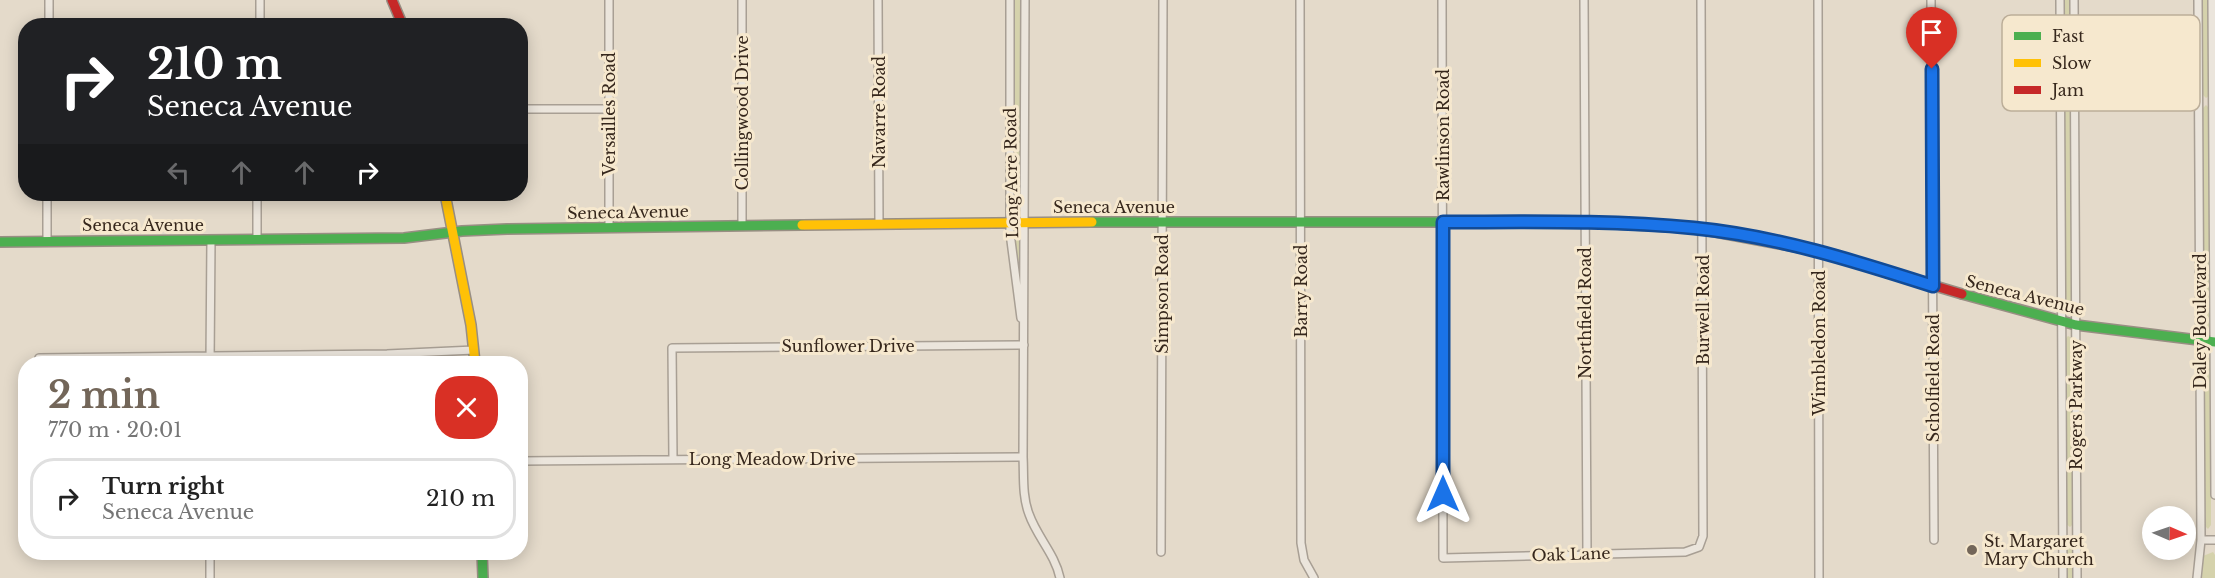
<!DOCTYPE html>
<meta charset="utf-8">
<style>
:root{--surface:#fff;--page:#f6f6f6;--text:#222;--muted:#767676;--line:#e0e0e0;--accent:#736659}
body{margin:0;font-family:"Libre Baskerville",serif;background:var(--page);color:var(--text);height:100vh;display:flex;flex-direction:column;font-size:22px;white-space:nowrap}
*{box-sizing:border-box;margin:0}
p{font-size:20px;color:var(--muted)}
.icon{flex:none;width:33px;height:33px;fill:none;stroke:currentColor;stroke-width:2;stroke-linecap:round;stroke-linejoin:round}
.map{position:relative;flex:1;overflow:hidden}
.drawer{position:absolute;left:18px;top:356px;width:510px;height:204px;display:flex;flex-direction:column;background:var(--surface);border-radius:24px;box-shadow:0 3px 15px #0003}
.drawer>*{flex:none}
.top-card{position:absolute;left:18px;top:18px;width:510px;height:183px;border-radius:24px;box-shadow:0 3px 15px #0003;background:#202124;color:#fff;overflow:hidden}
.needle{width:39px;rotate:92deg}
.controls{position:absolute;left:2142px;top:506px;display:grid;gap:12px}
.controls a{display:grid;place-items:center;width:54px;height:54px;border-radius:50%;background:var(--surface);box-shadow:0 3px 15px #0003;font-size:30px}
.pin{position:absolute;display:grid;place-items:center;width:51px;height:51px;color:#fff;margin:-62px -26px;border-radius:50% 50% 50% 0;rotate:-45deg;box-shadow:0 0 6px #0007}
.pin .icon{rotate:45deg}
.me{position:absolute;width:66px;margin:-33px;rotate:0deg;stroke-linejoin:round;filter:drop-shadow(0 0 4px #0008)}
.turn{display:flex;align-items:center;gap:21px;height:126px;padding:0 30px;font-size:27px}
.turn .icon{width:78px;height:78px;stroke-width:2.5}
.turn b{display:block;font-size:42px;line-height:51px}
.lanes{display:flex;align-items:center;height:57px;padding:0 30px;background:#0003;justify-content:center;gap:30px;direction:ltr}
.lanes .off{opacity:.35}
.round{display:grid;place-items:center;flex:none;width:63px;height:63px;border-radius:24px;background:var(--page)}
.overview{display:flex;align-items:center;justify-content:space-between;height:102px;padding:0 30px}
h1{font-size:36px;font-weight:700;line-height:45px;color:var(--accent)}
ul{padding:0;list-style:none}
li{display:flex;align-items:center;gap:18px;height:81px;margin:0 12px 9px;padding:0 18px;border:3px solid var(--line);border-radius:24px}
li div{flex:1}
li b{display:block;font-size:22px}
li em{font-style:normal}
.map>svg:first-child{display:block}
.green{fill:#d5d2ac}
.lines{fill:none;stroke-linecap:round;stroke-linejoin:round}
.street-casing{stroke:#a89f94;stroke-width:10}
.fast-casing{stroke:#988e83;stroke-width:12}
.slow-casing{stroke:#988e83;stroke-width:12}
.jam-casing{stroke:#988e83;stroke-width:12}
.street{stroke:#ebe5dc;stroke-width:7}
.fast{stroke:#4caf50;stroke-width:9}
.slow{stroke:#ffc107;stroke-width:9}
.jam{stroke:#c62828;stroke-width:9}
.route-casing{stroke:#114b97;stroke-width:15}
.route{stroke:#1a73e8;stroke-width:10}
.poi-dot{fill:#736659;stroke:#f6e8ce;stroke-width:2}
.labels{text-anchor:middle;stroke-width:6;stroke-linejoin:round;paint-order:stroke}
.street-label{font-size:16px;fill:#36271c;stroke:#f6e8ce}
.poi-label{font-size:16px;fill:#36271c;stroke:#f6e8ce;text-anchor:start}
.key{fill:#f6e8ce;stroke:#bcae99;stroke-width:1.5}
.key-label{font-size:16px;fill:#36271c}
</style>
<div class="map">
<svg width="2215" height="578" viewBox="0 0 2215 578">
<rect width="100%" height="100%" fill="#e4daca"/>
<path class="green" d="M1014,0H1021V212L1018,215L1014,212Z
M2063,0H2070L2071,81L2068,83L2064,81Z
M2202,0H2209L2210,95L2206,98L2202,94Z
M2066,93L2071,95L2072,306L2069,308L2065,306L2064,96Z
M2206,105L2209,108L2211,326L2207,329L2204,325L2203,108Z
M1018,228L1021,231L1020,261L1016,260L1014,234V231Z
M2068,336L2072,338L2073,524L2070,527L2066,524L2065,339Z
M2207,355L2211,361V525L2208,529L2204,525L2203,360Z
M2068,537L2073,538V578H2066V539Z
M2213,552L2215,555V578H2202L2203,556Z"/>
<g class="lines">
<defs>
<path id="street" d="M878,0L879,224
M1010,0V233L1021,318
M1025,0L1023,457C1024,475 1022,496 1029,514C1037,537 1055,554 1060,578
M1300,0L1301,543L1304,560L1314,578
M1442,0L1443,558L1685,552L1699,547L1703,536L1701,0
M1584,0L1587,554
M1818,0L1819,578
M1931,0L1934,540
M2060,0L2063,578
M2074,0L2077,578
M2212,0L2215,495
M49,26V0
M260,26V0
M520,109H609
M742,225V0
M609,227V0
M257,239V194
M47,241V194
M39,363V358L387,354L474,350
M210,363L211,240
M673,459L672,348L1024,345
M520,461L1023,457
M2201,540H2215
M1161,552L1163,0
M210,578V552
M2197,578L2201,540L2198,0"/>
<path id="fast" d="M1092,222H1577L1694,228L1817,251
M0,242L404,238L462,231L507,229L802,225
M1962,294L2076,325L2215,342
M482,552L483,578"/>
<path id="slow" d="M445,194L471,325L475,363
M802,225L1092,222"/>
<path id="jam" d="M392,0L403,26
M1817,251L1962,294"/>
</defs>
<use href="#street" class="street-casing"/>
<use href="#fast" class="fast-casing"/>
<use href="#slow" class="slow-casing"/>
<use href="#jam" class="jam-casing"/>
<use href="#street" class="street"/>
<use href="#fast" class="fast"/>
<use href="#slow" class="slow"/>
<use href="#jam" class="jam"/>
</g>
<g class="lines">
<defs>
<path id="route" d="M1443,494V222C1527,222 1610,220 1694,228C1776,236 1855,261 1933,286L1932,69"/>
</defs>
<use href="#route" class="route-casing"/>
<use href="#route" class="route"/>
</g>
<circle class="poi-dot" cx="1972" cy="550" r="6"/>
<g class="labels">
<g class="street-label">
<text transform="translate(879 112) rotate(-90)" y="6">Navarre Road</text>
<text transform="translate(742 113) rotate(-90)" y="6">Collingwood Drive</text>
<text transform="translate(609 114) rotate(-90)" y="6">Versailles Road</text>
<text transform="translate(1443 135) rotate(-90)" y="6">Rawlinson Road</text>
<text transform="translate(1011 173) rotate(-91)" y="6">Long Acre Road</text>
<text x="1114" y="213">Seneca Avenue</text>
<text transform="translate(628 212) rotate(-1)" y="6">Seneca Avenue</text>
<text x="143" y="231">Seneca Avenue</text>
<text transform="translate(1301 291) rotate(-90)" y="6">Barry Road</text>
<text transform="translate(1162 294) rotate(-90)" y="6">Simpson Road</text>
<text transform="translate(2025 295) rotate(14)" y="6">Seneca Avenue</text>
<text transform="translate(1703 310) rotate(-90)" y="6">Burwell Road</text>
<text transform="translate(1585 313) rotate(-90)" y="6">Northfield Road</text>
<text transform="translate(2200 321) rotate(-90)" y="6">Daley Boulevard</text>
<text transform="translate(1819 343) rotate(-90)" y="6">Wimbledon Road</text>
<text x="848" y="352">Sunflower Drive</text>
<text transform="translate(1933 378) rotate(-90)" y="6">Scholfield Road</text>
<text transform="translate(2076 405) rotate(-90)" y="6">Rogers Parkway</text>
<text x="772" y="465">Long Meadow Drive</text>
<text transform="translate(1571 554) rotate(-2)" y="6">Oak Lane</text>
</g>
<g class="poi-label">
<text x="1984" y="547">St. Margaret<tspan x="1984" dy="18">Mary Church</tspan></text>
</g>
</g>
<rect x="2002" y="15" width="198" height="96" rx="9" class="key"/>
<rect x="2014" y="32" width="27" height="8" fill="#4caf50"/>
<rect x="2014" y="59" width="27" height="8" fill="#ffc107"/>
<rect x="2014" y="86" width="27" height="8" fill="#c62828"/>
<g class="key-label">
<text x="2052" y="42">Fast</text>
<text x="2052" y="69">Slow</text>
<text x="2052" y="96">Jam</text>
</g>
</svg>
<div class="controls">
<a><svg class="needle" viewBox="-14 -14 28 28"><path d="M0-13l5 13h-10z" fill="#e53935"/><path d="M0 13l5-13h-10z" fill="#767676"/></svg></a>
</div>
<div class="pin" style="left:1932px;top:69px;background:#d93025"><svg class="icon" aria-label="arrive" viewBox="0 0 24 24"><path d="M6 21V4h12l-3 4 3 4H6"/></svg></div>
<svg class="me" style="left:1443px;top:494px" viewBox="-20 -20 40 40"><path d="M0-17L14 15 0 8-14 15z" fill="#1a73e8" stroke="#fff" stroke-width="4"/></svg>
<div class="top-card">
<div class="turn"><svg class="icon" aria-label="right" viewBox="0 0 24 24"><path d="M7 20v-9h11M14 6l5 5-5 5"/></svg><div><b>210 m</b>Seneca Avenue</div></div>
<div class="lanes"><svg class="icon off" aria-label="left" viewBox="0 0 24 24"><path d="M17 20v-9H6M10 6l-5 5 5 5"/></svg><svg class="icon off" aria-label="ahead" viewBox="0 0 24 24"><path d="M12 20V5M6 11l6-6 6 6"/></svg><svg class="icon off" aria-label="ahead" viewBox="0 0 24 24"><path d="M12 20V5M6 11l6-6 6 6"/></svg><svg class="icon" aria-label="right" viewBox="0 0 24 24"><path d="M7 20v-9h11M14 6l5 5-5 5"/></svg></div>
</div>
<section class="drawer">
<div class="overview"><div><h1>2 min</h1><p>770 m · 20:01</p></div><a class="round" style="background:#d93025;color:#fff"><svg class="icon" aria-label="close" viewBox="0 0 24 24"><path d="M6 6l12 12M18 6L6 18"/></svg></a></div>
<ul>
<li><svg class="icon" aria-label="right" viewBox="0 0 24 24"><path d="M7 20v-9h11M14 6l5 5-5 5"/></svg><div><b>Turn right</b><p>Seneca Avenue</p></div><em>210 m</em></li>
</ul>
</section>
</div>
